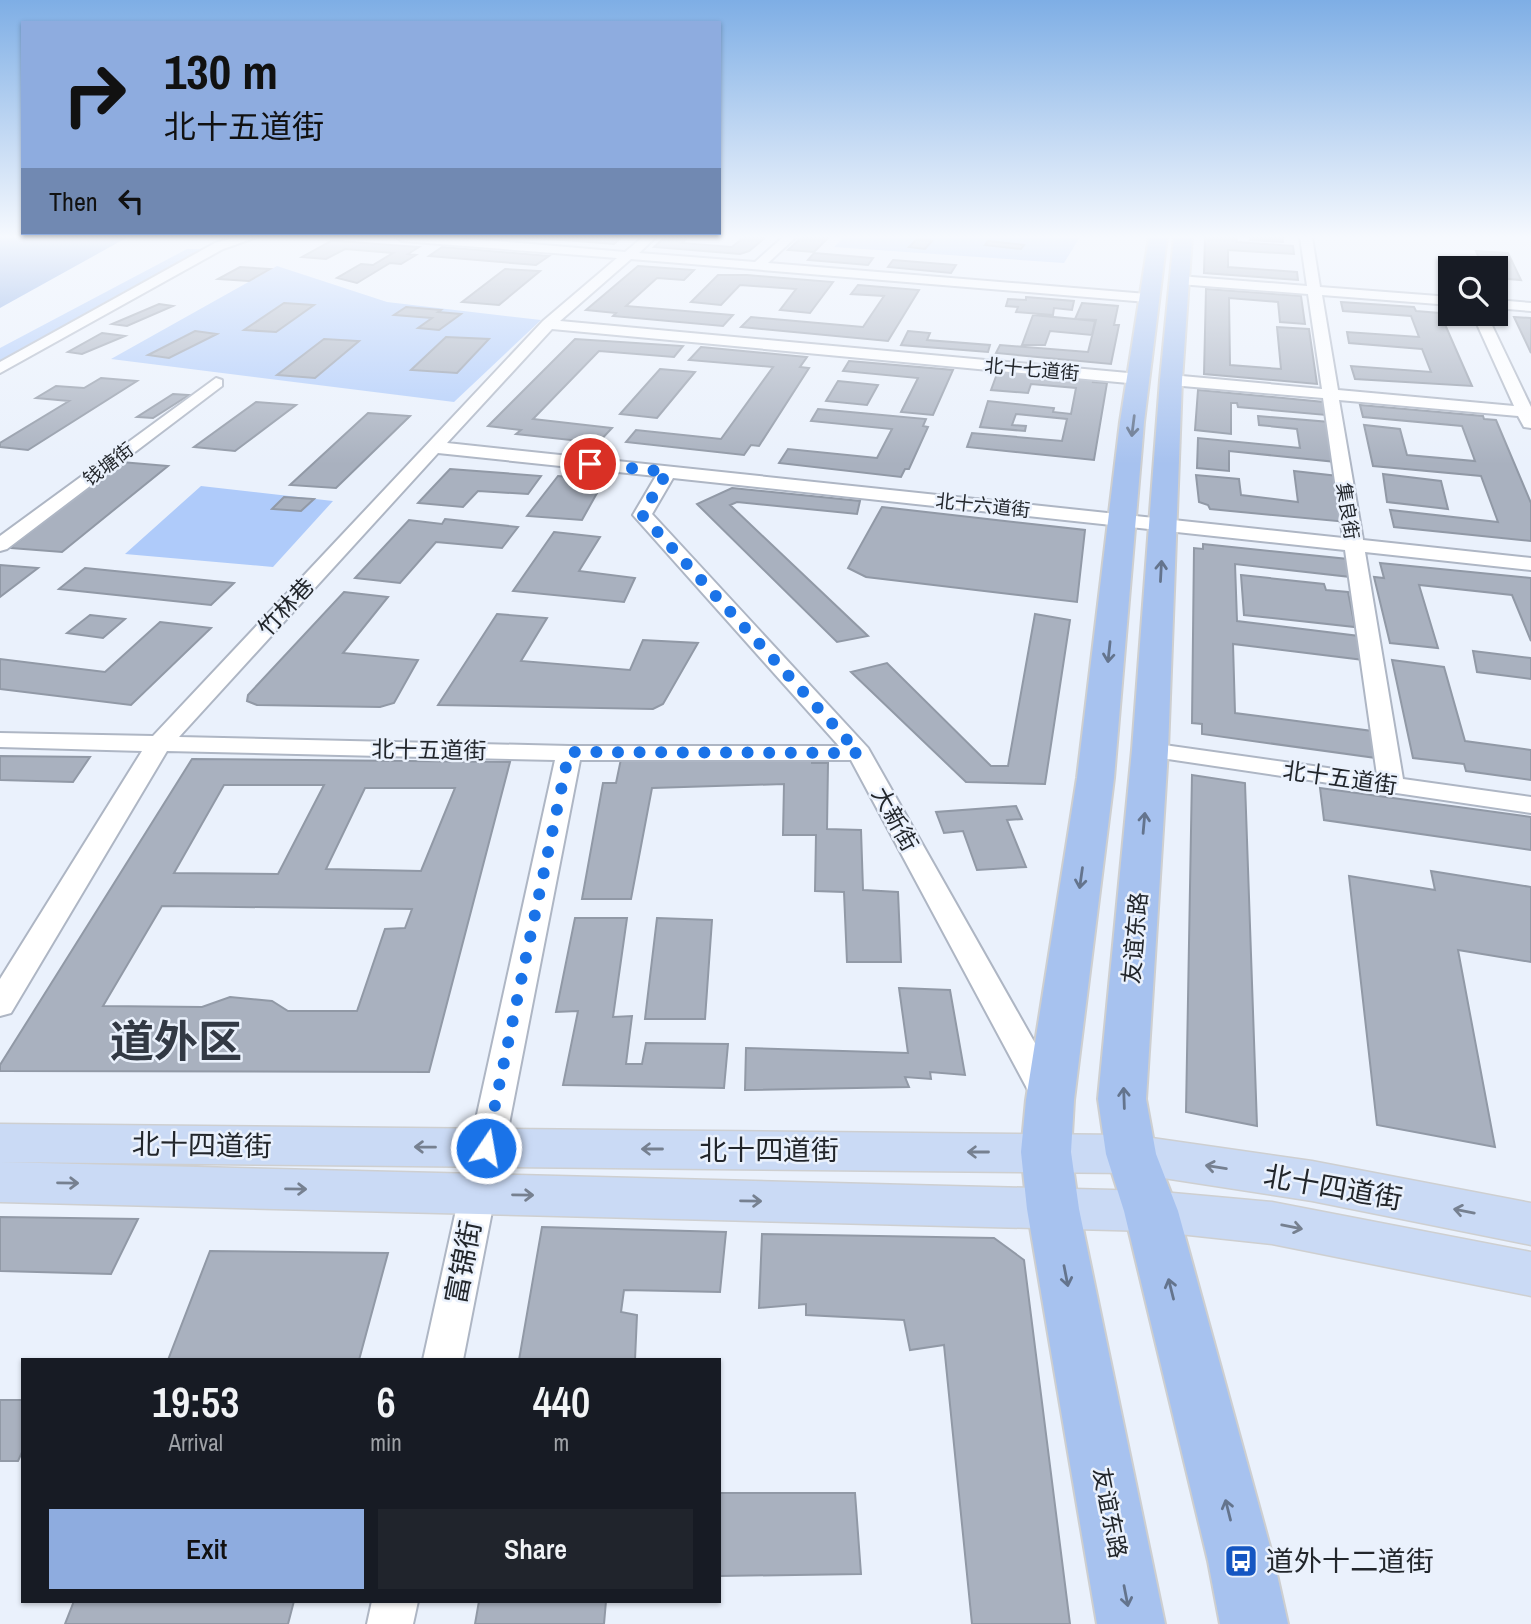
<!DOCTYPE html>
<meta charset="utf-8">
<style>
:root{--surface:#171b24;--page:#20242c;--text:#f1f3f6;--muted:#9ea1a6;--accent:#8eacdf}
body{margin:0;font-family:"Archivo Narrow","Noto Sans SC",sans-serif;background:var(--page);color:var(--text);height:100vh;display:flex;flex-direction:column;font-size:26px;white-space:nowrap}
*{box-sizing:border-box;margin:0}
p{font-size:23px;color:var(--muted)}
.icon{flex:none;width:38px;height:38px;fill:none;stroke:currentColor;stroke-width:2;stroke-linecap:round;stroke-linejoin:round}
.map{position:relative;flex:1;overflow:hidden}
.side{position:absolute;left:21px;top:1358px;width:700px;height:245px;display:flex;flex-direction:column;background:var(--surface);border-radius:0px;box-shadow:0 2px 5px #0004}
.side>*{flex:none}
.hud{position:absolute;left:21px;top:21px;width:700px;height:214px;border-radius:0px;box-shadow:0 2px 5px #0004;background:#8eacdf;color:#111;overflow:hidden}
.fabs{position:absolute;left:1438px;top:256px;display:grid;gap:14px}
.fabs a{display:grid;place-items:center;width:70px;height:70px;border-radius:0px;background:var(--surface);box-shadow:0 2px 5px #0004;font-size:35px}
.pin{position:absolute;display:grid;place-items:center;width:60px;height:60px;color:#fff;margin:-30px;border:4px solid #fff;border-radius:50%;box-shadow:0 2px 7px #0007}
.me{position:absolute;width:77px;margin:-38px;rotate:12deg;stroke-linejoin:round;filter:drop-shadow(0 0 5px #0008)}
.turn{display:flex;align-items:center;gap:24px;height:147px;padding:0 28px;font-size:32px}
.turn .icon{width:91px;height:91px;stroke-width:2.5}
.turn b{display:block;font-size:49px;line-height:60px}
.then{display:flex;align-items:center;height:66px;padding:0 28px;background:#0003;gap:14px;font-size:26px}
.eta{display:flex;justify-content:space-evenly;align-items:center;height:119px;text-align:center}
.eta b{font-size:42px;font-weight:600;line-height:49px}
.action{display:flex;gap:14px;margin-top:auto;padding:14px 28px}
.action a{flex:1;height:80px;border-radius:0px;background:var(--accent);color:#111;font-size:28px;font-weight:600;line-height:80px;text-align:center}
.action a+a{background:var(--page);color:var(--text)}
.map>svg:first-child{display:block}
.green{fill:#afcbfa}
.water{fill:#7fa4e1}
.building{fill:#a9b1bf;stroke:#9199a6;stroke-width:2;fill-rule:evenodd}
.lines{fill:none;stroke-linecap:round;stroke-linejoin:round}
.minor-casing{stroke:#aeb6c4;stroke-width:4}
.major-casing{stroke:#cecfd0;stroke-width:3}
.highway-casing{stroke:#cecfd0;stroke-width:4}
.minor{fill:#fff;fill-rule:evenodd}
.major{fill:#cadaf5;fill-rule:evenodd}
.highway{fill:#a7c2ef;fill-rule:evenodd}
.oneway{stroke:#64748d}
.oneway2{stroke:#768090}
.route{stroke:#1a73e8;stroke-width:12;stroke-dasharray:0 21.6}
.labels{text-anchor:middle;stroke-width:5;stroke-linejoin:round;paint-order:stroke}
.far-street-label{font-size:19px;fill:#22262b;stroke:#eaf1fc}
.street-label{font-size:23px;fill:#22262b;stroke:#eaf1fc}
.near-street-label{font-size:28px;fill:#22262b;stroke:#eaf1fc}
.near-poi-label{font-size:28px;fill:#22262b;stroke:#eaf1fc;text-anchor:start}
.near-town-label{font-size:44px;font-weight:bold;fill:#323944;stroke:#eaf1fc}
</style>
<div class="map">
<svg width="1531" height="1624" viewBox="0 0 1531 1624">
<rect width="100%" height="100%" fill="#eaf1fc"/>
<path class="green" d="M844,237H1080L1064,263L834,247Z
M187,249H206L0,363V348Z
M277,266L387,302L541,320L454,402L111,359Z
M201,486L333,501L273,567L125,554Z"/>
<path class="water" d="M0,237H128L0,308Z"/>
<path class="building" d="M525,237H622L614,244Z
M665,237H688L682,243L732,247L744,237H766L749,251L740,254L654,247Z
M802,237H829L814,252L788,250Z
M1205,237H1231L1237,239V242L1293,246L1294,254L1228,250V267L1297,272L1298,280L1204,273Z
M1250,237H1283V242L1250,240Z
M917,239L932,241L925,249L909,247Z
M331,241H338L419,247L408,254L416,255L401,264L390,263L357,283L337,278L361,264L373,265L393,253L345,249L326,259L302,257Z
M988,241L1024,245L1021,249L985,245Z
M442,247L549,256L536,265L429,256Z
M1476,251L1508,253L1521,280L1496,278V268H1483Z
M814,253L873,258L868,265L808,260Z
M893,260L956,265L951,273L888,267Z
M638,266L694,270L684,280L657,278L626,306L733,315L723,326L613,316L616,313L586,310Z
M240,267L270,269L249,281L218,279Z
M505,269L540,271L499,305L462,302Z
M718,275H747L833,282L810,313L780,310L796,289L740,285L721,305L691,302Z
M858,285L919,290L888,341L741,327L751,317L863,327L884,296L851,294Z
M1206,289L1301,296L1305,324L1280,322L1278,302L1229,298L1230,365L1281,369L1277,327L1309,329L1317,384L1204,374Z
M1026,297L1074,301L1072,310L1054,308L1053,315L1016,312L1018,307L1006,306L1008,299L1026,300Z
M1341,302L1414,307L1416,311L1440,313L1472,386L1355,379L1351,366L1431,372L1422,349L1349,343L1347,332L1419,337L1411,316L1343,311Z
M284,303L314,305L276,332L244,330Z
M1082,303L1118,306L1114,325H1119L1111,364L996,353L1000,345L1088,352L1096,320L1075,319Z
M159,304L173,306L127,326L112,324Z
M406,307L441,310L438,312L461,314L439,330L418,328L432,318L394,315Z
M1033,315L1095,321L1092,335L1050,331L1045,345H1022Z
M1514,317L1531,318V353Z
M195,331L217,334L169,358L148,355Z
M908,331L930,333L927,340L990,345L988,352L901,345Z
M102,333L125,336L82,354L68,352Z
M446,337L489,339L457,373L411,370Z
M324,339L359,341L315,378L277,375Z
M575,339L683,346L674,357L599,351L533,419L612,428L598,443L516,434L521,430L488,426Z
M701,347L807,357L800,367L809,368L759,446L751,445L744,455L626,442L636,430L721,439L773,367L689,360Z
M849,361L953,370L933,415L901,412L918,378L843,371Z
M660,369L695,372L657,418L620,414Z
M998,371L1094,379L1093,382L1107,383L1094,460L967,447L972,433L1062,441L1067,419L1016,414L1012,425L1026,426L1025,431L980,427L988,401L1054,408L1053,412L1071,414L1076,388L1031,384L1028,393L991,390Z
M101,378L137,381L28,450L0,447V443L69,401L36,398L56,386L84,388Z
M838,381L878,385L867,405L826,401Z
M1198,390L1324,402L1326,415L1238,407L1237,403H1231V434L1195,430Z
M173,394L189,395L153,418L137,417Z
M256,402L296,405L235,451L194,447Z
M1360,405L1483,416L1484,419L1496,420L1531,503V541L1394,527L1390,510L1498,522L1481,476L1373,466L1364,425L1400,429L1407,455L1475,461L1462,426L1363,417Z
M818,409L926,419L923,426L928,427L909,469H905L901,477L779,463L788,449L877,458L892,429L811,421Z
M368,413L410,416L336,488L290,485Z
M1258,416L1330,422L1337,462L1229,451V471L1197,468L1198,438L1300,448L1297,429L1259,425Z
M121,462L168,466L62,552L10,548Z
M450,469L541,476L528,494L478,491L463,507L418,503Z
M1294,471L1338,476L1347,522L1210,509L1208,505L1199,502L1196,475L1239,479L1241,495L1298,502Z
M1383,474L1441,481L1448,509L1387,502Z
M558,476L592,479L586,492L597,493L582,520L527,516Z
M732,488L860,501L857,514L737,502L730,505L868,636L837,642L697,504Z
M284,497L314,499L301,511L272,509Z
M882,507L1085,530L1077,602L866,577L848,568Z
M445,519L518,527L502,548L436,542L400,583L355,578L409,520L442,524Z
M554,532L600,537L579,571L635,578L624,602L513,591Z
M1203,544L1348,559L1351,577L1235,564L1237,621L1359,636L1364,660L1233,644L1235,713L1372,731L1376,758L1202,734V724L1192,723L1194,548L1203,549Z
M1380,563L1531,578V641L1512,595L1419,585L1438,648L1390,643L1374,577L1384,578Z
M0,565L38,568L0,597Z
M85,568L234,583L211,605L59,589Z
M1241,575L1324,584L1326,590L1348,592L1355,627L1244,615Z
M344,592L388,597L343,653L418,660L394,703L380,707L257,705L247,701L248,695Z
M497,614L547,618L521,661L630,670L643,640L698,643L663,704L653,709L438,705Z
M1035,614L1070,620L1045,784L966,782L851,672L887,663L991,766H1008Z
M90,615L125,619L103,638L67,633Z
M160,622L211,628L131,705L0,689V659L105,672Z
M1473,651L1531,658V679L1477,672Z
M1392,660L1444,667L1465,741L1531,750V780L1466,771L1464,764L1413,758Z
M0,756L90,757L73,782L0,780Z
M812,756V763H828L827,829L861,830L863,890L898,892L901,962H847L844,892L815,891L816,835H783L784,784L652,788L631,899H582L603,783H616L621,759Z
M192,759L510,762L429,1072L0,1071V1065ZM224,785H324L278,874L174,873ZM365,788H455L421,871L326,869ZM162,906L412,909L405,928L385,929L357,1011H288L272,1001L230,997L202,1007L103,1006Z
M1192,775L1245,783L1257,1126L1186,1112Z
M1320,788L1531,817V850L1324,820Z
M1016,806L1022,819L1007,820L1026,867L977,870L963,831L944,833L936,812Z
M1431,871L1531,887V962L1458,950L1495,1147L1377,1125L1349,876L1435,890Z
M575,918H627L613,1017L632,1016L626,1064H642L646,1043L728,1044L724,1088L563,1085L578,1011L556,1012Z
M657,918L712,920L705,1019H645Z
M899,988L950,990L965,1075L930,1072L931,1079L905,1077L909,1087L745,1090L746,1048L908,1053Z
M0,1217L138,1219L111,1274L0,1271Z
M542,1227L726,1232L720,1292L624,1290L621,1312L637,1315L635,1360H519Z
M762,1234L994,1238L1024,1260L1070,1624H972L944,1345L910,1350L904,1320L806,1315V1304L759,1308Z
M210,1251L388,1253L359,1360H168Z
M0,1400H23V1450L18,1461H0Z
M719,1493H855L861,1574L719,1576Z
M74,1601H294L288,1624H65Z
M479,1601H606L604,1624H475Z"/>
<g class="lines">
<defs>
<path id="minor" d="M237,237H257L223,249L0,373V362L215,243Z
M396,237H448L625,252L643,237H656L639,253L755,262L783,237H796L768,263L1147,294L1154,298L1147,302L631,259L560,321L1139,374L1147,379L1139,384L552,329L447,443L1343,538L1323,398L1171,385L1163,380L1171,375L1322,389L1308,294L1179,284L1172,280L1179,276L1307,286L1300,237H1312L1320,287L1451,297V305L1322,295L1338,390L1514,406L1472,313H1486L1531,407V428L1524,427L1518,416L1339,400L1363,540L1531,558V570L1365,552L1403,779L1531,797V813L1141,755L1138,750L1141,745L1150,743L1377,775L1345,550L673,478L652,514L868,748L1066,1098L1061,1107L1049,1111L1037,1107L851,760H580L463,1360H423L555,760L167,751L11,1013L0,1016V979L142,751L0,747V733L153,736L543,321L617,258L402,241ZM438,453L656,476L633,515L839,746H569L179,737Z
M1496,300L1531,303V311L1496,308Z
M216,378L222,380V386L7,549L0,551V536Z
M372,1601H418L413,1624H367Z"/>
<path id="major" d="M0,1124L1131,1135L1312,1161L1531,1203V1245L1312,1201L1131,1173L0,1162Z
M0,1162L1151,1191L1272,1202L1531,1252V1296L1272,1244L1151,1231L0,1202Z"/>
<path id="highway" d="M1149,237H1167L1144,422L1114,778L1074,1100L1071,1152L1079,1209L1165,1624H1097L1027,1209L1021,1152L1026,1100L1077,778L1120,422Z
M1174,237H1192L1182,380L1168,750L1146,1099L1156,1154L1178,1211L1274,1561L1288,1624H1220L1208,1561L1124,1211L1106,1154L1098,1099L1132,750L1160,380Z"/>
</defs>
<use href="#minor" class="minor-casing"/>
<use href="#major" class="major-casing"/>
<use href="#highway" class="highway-casing"/>
<use href="#minor" class="minor"/>
<use href="#major" class="major"/>
<use href="#highway" class="highway"/>
</g>
<defs><path id="oneway-shaft" d="M-6 0H5M1.5-3L5.5 0L1.5 3" fill="none" stroke-width="1.6" stroke-linecap="round" stroke-linejoin="round" transform="scale(1.75)"/></defs>
<g class="oneway">
<use href="#oneway-shaft" transform="translate(1133 426) rotate(97)"/>
<use href="#oneway-shaft" transform="translate(1161 571) rotate(-87)"/>
<use href="#oneway-shaft" transform="translate(1109 652) rotate(96)"/>
<use href="#oneway-shaft" transform="translate(1144 823) rotate(-85)"/>
<use href="#oneway-shaft" transform="translate(1081 878) rotate(98)"/>
<use href="#oneway-shaft" transform="translate(1124 1098) rotate(-92)"/>
<use href="#oneway-shaft" transform="translate(1066 1276) rotate(79)"/>
<use href="#oneway-shaft" transform="translate(1171 1289) rotate(-104)"/>
<use href="#oneway-shaft" transform="translate(1228 1510) rotate(-104)"/>
<use href="#oneway-shaft" transform="translate(1126 1596) rotate(79)"/>
</g>
<g class="oneway2">
<use href="#oneway-shaft" transform="translate(425 1147) rotate(-179)"/>
<use href="#oneway-shaft" transform="translate(652 1149) rotate(-180)"/>
<use href="#oneway-shaft" transform="translate(978 1152) rotate(-180)"/>
<use href="#oneway-shaft" transform="translate(1216 1167) rotate(-171)"/>
<use href="#oneway-shaft" transform="translate(68 1183) rotate(1)"/>
<use href="#oneway-shaft" transform="translate(296 1189) rotate(1)"/>
<use href="#oneway-shaft" transform="translate(523 1195) rotate(1)"/>
<use href="#oneway-shaft" transform="translate(751 1201) rotate(1)"/>
<use href="#oneway-shaft" transform="translate(1464 1211) rotate(-169)"/>
<use href="#oneway-shaft" transform="translate(1292 1227) rotate(11)"/>
</g>
<linearGradient id="sky" x2="0" y2="1"><stop stop-color="#7eaee5"/><stop offset="0.51" stop-color="#f6f9fe"/><stop offset="1" stop-color="#f6f9fe" stop-opacity="0"/></linearGradient>
<rect width="1531" height="464" fill="url(#sky)"/>
<g class="lines">
<path class="route" d="M486,1148L569,752L859,753L642,515L667,472L590,464"/>
</g>
<defs>
<symbol id="bus-square" viewBox="-11 -11 22 22"><rect x="-9" y="-9" width="18" height="18" rx="4" fill="#1556c2" stroke="#eaf1fc"/><path d="M-5-6H5V4H4V6H2V4H-2V6H-4V4H-5ZM-3.5-4V0h7V-4ZM-3.5 1.2v1.5H-2V1.2ZM2 1.2v1.5H3.5V1.2Z" fill="#fff"/></symbol>
</defs>
<g fill-rule="evenodd">
<use href="#bus-square" x="1222" y="1542" width="38" height="38"/>
</g>
<g class="labels">
<g class="far-street-label">
<text transform="translate(1032 369) rotate(5)" y="7">北十七道街</text>
<text transform="translate(108 464) rotate(-37)" y="7">钱塘街</text>
<text transform="translate(983 505) rotate(6)" y="7">北十六道街</text>
<text transform="translate(1348 511) rotate(81)" y="7">集良街</text>
</g>
<g class="street-label">
<text transform="translate(286 607) rotate(-47)" y="8">竹林巷</text>
<text transform="translate(429 750) rotate(1)" y="8">北十五道街</text>
<text transform="translate(1340 778) rotate(8)" y="8">北十五道街</text>
<text transform="translate(895 819) rotate(61)" y="8">大新街</text>
<text transform="translate(1135 938) rotate(-85)" y="8">友谊东路</text>
<text transform="translate(1110 1513) rotate(79)" y="8">友谊东路</text>
</g>
<g class="near-street-label">
<text transform="translate(202 1145) rotate(1)" y="10">北十四道街</text>
<text x="769" y="1160">北十四道街</text>
<text transform="translate(1333 1187) rotate(10)" y="10">北十四道街</text>
<text transform="translate(463 1262) rotate(-79)" y="10">富锦街</text>
</g>
<g class="near-poi-label">
<text x="1266" y="1571">道外十二道街</text>
</g>
<g class="near-town-label">
<text x="176" y="1057">道外区</text>
</g>
</g>
</svg>
<div class="fabs">
<a><svg class="icon" aria-label="search" viewBox="0 0 24 24"><circle cx="10" cy="10" r="6"/><path d="M15 15l6 6"/></svg></a>
</div>
<div class="pin" style="left:590px;top:464px;background:#d93025"><svg class="icon" aria-label="arrive" viewBox="0 0 24 24"><path d="M6 21V4h12l-3 4 3 4H6"/></svg></div>
<svg class="me" style="left:486px;top:1148px" viewBox="-20 -20 40 40"><circle r="17" fill="#1a73e8" stroke="#fff" stroke-width="3"/><path d="M0-11L8 9 0 5-8 9z" fill="#fff"/></svg>
<div class="hud">
<div class="turn"><svg class="icon" aria-label="right" viewBox="0 0 24 24"><path d="M7 20v-9h11M14 6l5 5-5 5"/></svg><div><b>130 m</b>北十五道街</div></div>
<div class="then">Then<svg class="icon" aria-label="left" viewBox="0 0 24 24"><path d="M17 20v-9H6M10 6l-5 5 5 5"/></svg></div>
</div>
<section class="side">
<div class="eta">
<div><b>19:53</b><p>Arrival</p></div>
<div><b>6</b><p>min</p></div>
<div><b>440</b><p>m</p></div>
</div>
<div class="action"><a>Exit</a><a>Share</a></div>
</section>
</div>
